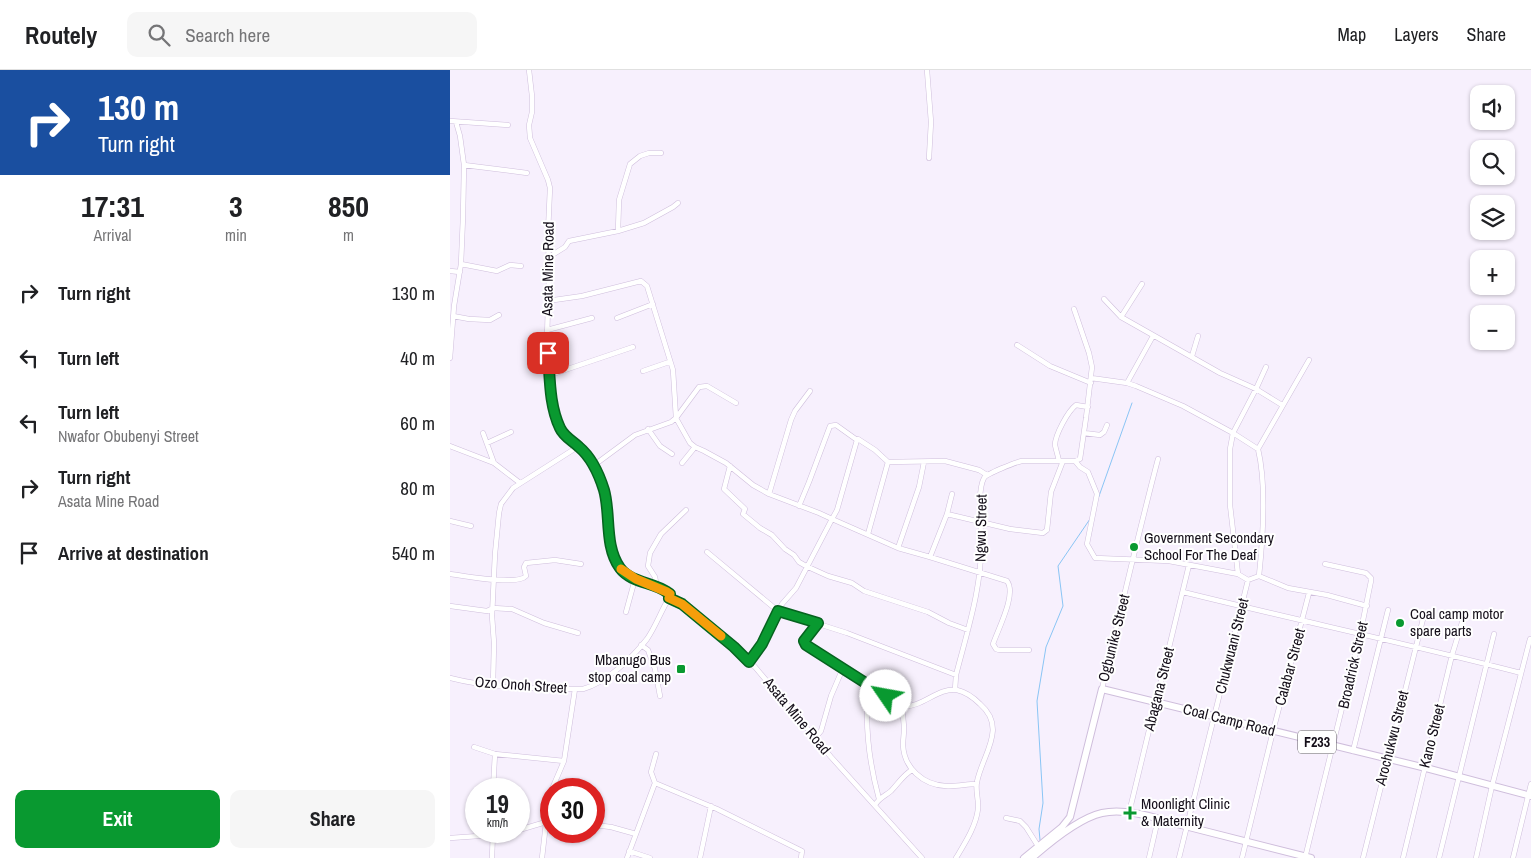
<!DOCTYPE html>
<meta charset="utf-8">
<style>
:root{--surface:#fff;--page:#f6f6f6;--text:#202124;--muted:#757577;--line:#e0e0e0;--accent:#099930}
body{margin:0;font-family:"Archivo Narrow",sans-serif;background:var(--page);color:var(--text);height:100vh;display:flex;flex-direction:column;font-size:19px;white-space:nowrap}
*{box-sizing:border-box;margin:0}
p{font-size:16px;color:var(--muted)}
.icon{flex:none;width:28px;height:28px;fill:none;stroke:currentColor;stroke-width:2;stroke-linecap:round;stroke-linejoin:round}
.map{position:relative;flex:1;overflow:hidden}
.side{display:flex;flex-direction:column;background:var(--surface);width:450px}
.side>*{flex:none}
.hud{background:#1a4fa0;color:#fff;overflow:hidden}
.tools{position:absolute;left:1020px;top:15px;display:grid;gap:10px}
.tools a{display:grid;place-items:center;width:45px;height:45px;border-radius:10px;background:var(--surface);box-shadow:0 1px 4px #0004;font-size:25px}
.speed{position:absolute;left:15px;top:708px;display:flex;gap:10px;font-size:25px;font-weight:700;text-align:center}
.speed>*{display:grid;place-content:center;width:65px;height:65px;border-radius:50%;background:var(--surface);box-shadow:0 1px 4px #0004;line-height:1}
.speed small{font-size:12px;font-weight:400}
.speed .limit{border:8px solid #d22;background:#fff;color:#111}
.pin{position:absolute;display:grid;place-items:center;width:42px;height:42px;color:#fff;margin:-21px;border-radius:10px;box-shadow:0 2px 8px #0006}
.me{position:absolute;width:55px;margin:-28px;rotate:303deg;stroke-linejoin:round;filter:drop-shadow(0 0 4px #0008)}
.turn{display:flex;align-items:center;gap:18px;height:105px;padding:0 15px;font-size:22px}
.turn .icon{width:65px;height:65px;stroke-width:2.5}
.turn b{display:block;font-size:35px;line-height:42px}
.eta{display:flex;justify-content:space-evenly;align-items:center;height:85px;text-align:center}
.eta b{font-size:30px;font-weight:700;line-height:35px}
.primary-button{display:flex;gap:10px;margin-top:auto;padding:10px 15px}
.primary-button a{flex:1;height:58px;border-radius:10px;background:var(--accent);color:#fff;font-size:20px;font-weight:700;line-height:58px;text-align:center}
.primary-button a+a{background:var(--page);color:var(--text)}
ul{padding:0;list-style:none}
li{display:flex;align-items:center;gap:15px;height:65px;padding:0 15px}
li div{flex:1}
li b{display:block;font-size:19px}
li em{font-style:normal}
header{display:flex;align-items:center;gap:30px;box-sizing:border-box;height:70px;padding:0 25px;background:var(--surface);border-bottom:1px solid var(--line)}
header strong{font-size:24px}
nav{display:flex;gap:28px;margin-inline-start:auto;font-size:18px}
.search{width:350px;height:45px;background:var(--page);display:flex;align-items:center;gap:12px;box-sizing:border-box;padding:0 18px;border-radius:10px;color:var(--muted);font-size:19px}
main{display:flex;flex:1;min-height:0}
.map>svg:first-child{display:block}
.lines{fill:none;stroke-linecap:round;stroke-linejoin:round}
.stream{stroke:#8ac5f5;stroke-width:1}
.minor-casing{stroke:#cfbedc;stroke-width:5.5}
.primary-casing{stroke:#cfbedc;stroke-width:8}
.minor{stroke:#fff;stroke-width:4.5}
.primary{stroke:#fff;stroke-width:6}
.route-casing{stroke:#06631f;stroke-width:12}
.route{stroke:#099930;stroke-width:9}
.slow{stroke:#f59e0b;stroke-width:9}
.poi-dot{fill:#099930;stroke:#fff;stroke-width:2}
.labels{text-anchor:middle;stroke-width:4;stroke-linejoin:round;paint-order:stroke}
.shield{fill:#fff;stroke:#5a565e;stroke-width:1}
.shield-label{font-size:14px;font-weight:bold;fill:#140e19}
.street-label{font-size:15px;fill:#140e19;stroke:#fff}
.poi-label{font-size:15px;fill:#140e19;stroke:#fff;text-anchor:start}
</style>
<header>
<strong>Routely</strong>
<div class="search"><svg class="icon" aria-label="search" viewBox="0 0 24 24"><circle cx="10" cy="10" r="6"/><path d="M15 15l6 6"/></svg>Search here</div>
<nav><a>Map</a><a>Layers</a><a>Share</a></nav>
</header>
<main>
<section class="side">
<div class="hud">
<div class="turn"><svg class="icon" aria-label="right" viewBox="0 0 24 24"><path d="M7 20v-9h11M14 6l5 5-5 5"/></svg><div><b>130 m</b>Turn right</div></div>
</div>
<div class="eta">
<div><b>17:31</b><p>Arrival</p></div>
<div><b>3</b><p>min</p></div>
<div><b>850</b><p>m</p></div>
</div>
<ul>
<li><svg class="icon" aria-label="right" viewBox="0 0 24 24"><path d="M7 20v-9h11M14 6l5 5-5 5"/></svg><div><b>Turn right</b></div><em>130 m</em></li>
<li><svg class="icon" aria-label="left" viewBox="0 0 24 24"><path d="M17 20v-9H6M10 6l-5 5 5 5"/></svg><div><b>Turn left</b></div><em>40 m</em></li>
<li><svg class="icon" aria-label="left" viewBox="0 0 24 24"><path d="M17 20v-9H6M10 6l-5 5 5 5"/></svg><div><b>Turn left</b><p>Nwafor Obubenyi Street</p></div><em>60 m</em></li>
<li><svg class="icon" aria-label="right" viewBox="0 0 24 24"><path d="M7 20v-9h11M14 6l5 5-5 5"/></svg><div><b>Turn right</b><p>Asata Mine Road</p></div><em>80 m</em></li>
<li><svg class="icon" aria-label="arrive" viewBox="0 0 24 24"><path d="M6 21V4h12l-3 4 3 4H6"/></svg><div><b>Arrive at destination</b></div><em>540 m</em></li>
</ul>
<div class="primary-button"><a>Exit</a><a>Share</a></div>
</section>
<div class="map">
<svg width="1081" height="788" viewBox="0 0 1081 788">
<rect width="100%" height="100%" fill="#f7f0fd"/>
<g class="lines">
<path class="stream" d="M648,429L682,333
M590,770L589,759L593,733L587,631L596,577L613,536L608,496L640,449"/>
<defs>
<path id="minor" d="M79,0L82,26V42L79,55L80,68L98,110L100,118L98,162L99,202L97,268L101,329L104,340L110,358L113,363L134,381L141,391L151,412L157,434L161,476L169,496L176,504L185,509L217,522L220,524L219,528L232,534L284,577L305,597L381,687L472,788
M477,0L481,52L479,88
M0,51L58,55
M14,95L77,103
M168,161L169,130L180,94L190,86L199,83H211
M99,187L115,177L119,171L168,161L194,153L223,137L228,133
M11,194L47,201L60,195L71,196
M0,201L10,202
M692,214L671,247L770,303L806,319L832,335
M654,229L671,247
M97,231L132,226L191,211L197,216L223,300L226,348L240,373L245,377L254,381L276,393L303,415L319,424L369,443L382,449L346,518L332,534L312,574L299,592
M624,239L639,283L642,297L636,348L630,389L625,391
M3,246L19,249L40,250L49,245
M167,248L203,234
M97,260L142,248
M567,275L600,296L641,313
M742,286L748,266
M0,288L4,236L11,194L13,147L14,95L10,66L6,52
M193,301L219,292
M100,305L183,277
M641,308L677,313L686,316L733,336L783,363L808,379
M677,313L703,266
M198,359L210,376L222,384
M33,363L44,393
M634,363L650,365L654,362L657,355
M37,373L61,362
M0,376L44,393L70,413
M609,391C608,386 606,380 605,375C605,365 618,341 626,335L638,337
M232,393L245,377
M143,396L185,365L221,352L226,348L249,317L257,316L286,333
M280,396L274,419L295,439L293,444L310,458L322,465L335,479L344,485L349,492L356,496L378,506L402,513L414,521L478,542L499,553L518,560
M537,405L529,400L495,391L438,392L425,380L408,369L407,370L387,440L382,449L448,478L480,487L557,511C567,524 548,559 543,574L546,579L549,580H579
M319,424L341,350L345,341L360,321
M349,436L359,412L380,356L386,355L407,370
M497,444L560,459L593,463L597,460L601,422L613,391
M0,451L21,456
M418,464L438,392
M448,478L469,417L474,392
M257,482L328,541L397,563L506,605
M480,487L497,444L502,424
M0,504C15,506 67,516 76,506L74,497L76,493L105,490L131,494
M788,504L780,435V379L783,363L806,319L816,297
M809,506C813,468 817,416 808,379L859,290
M207,517L205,507L198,496L200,483L211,464L236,440
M733,522C846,550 959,574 1071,603
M0,536L37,541L43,538L62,539L94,553L128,563
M176,542L185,509
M368,553L354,571L356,575L453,636C472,638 488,617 507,620C516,622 524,628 530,634C558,658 532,685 527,712C525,720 529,730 528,739C526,756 515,773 506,788
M191,575L198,580L205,599L210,626
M0,608C42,619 90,619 133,619C156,613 183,587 197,569C206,556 211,541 219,528
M43,615L44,573L42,546L45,484L49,443L51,434L63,418L129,376
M419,616C414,654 419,692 429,729
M652,619C670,542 688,465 708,389
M505,620L506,605C517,562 533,514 531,469C531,454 527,421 534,408C536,404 566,392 572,391H625L630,397L638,402L647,424L637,474L645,488L719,491L788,504L798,510L809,506L838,518L877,525L917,536
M453,636C452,644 454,651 454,659C454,664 453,670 453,675C454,698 473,715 496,716C505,717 517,714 526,714
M365,668L371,661L381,626L393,598
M24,677L45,684L114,691
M903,681L938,540
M205,713L267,739L352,781L351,788
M43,719L45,684
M102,719L114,691L125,619
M425,735C429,728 435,726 441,721C448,714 453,705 462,700
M679,743L739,495
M556,748L570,751L576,757L588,776
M144,755L161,757L186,764
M69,760L96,752H101
M0,768L43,765L62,761
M179,781L200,788
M42,788L43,761
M92,788L99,727L101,721
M177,788L205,713L201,702L206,684
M250,788L261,736
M699,788L708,749
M729,788L798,510
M792,788L823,661L859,523
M855,788L910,565L921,511V508L916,503L875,494
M913,788L973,549
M953,788L1002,585L1014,546
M989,788L1044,564
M1026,788L1042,716L1080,569
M1063,788L1081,714"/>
<path id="primary" d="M574,788L612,757L620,747L652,619L976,698L1081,726
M582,788C599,773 630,748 652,743C676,737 708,749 731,755C775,766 818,777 861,788"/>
</defs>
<use href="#minor" class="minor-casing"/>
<use href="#primary" class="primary-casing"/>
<use href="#minor" class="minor"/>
<use href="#primary" class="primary"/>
</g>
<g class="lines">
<defs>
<path id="route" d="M98,283C100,307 99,335 110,358C114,367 123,371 129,377C141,387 149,404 154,420C161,444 154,476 170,498C181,513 203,512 217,522L220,524L219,528L232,534L284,577L299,592L312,574L328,541L368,553L354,571L356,575L436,626"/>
</defs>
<use href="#route" class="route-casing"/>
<use href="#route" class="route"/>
<path class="slow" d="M171,499L186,509L217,522L220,524L219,528L232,534L271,566"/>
</g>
<g class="poi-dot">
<circle cx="684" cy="477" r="5"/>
<circle cx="950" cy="553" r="5"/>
<rect x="226" y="594" width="10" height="10" rx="2.5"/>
<path d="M677.5 735.5h5v5h5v5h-5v5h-5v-5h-5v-5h5z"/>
</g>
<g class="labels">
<rect class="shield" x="848" y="660.5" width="38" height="23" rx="4"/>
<g class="shield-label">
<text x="867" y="677">F233</text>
</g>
<g class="street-label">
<text transform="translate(98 199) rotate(-89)" y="5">Asata Mine Road</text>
<text transform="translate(531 458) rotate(-89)" y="5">Ngwu Street</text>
<text transform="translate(664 568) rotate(-76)" y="5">Ogbunike Street</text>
<text transform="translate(782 576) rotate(-76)" y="5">Chukwuani Street</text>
<text transform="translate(903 595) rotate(-77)" y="5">Broadrick Street</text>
<text transform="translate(840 597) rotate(-75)" y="5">Calabar Street</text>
<text transform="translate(71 615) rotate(4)" y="5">Ozo Onoh Street</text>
<text transform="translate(709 619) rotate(-76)" y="5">Abagana Street</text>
<text transform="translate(347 646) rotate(50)" y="5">Asata Mine Road</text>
<text transform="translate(779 650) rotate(14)" y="5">Coal Camp Road</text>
<text transform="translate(982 666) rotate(-76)" y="5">Kano Street</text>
<text transform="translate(942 668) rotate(-76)" y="5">Arochukwu Street</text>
</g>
<g class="poi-label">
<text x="694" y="473">Government Secondary<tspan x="694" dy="17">School For The Deaf</tspan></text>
<text x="960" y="549">Coal camp motor<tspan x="960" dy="17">spare parts</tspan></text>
<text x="221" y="595" text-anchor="end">Mbanugo Bus<tspan x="221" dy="17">stop coal camp</tspan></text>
<text x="691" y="739">Moonlight Clinic<tspan x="691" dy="17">&amp; Maternity</tspan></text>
</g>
</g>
</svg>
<div class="tools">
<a><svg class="icon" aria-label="sound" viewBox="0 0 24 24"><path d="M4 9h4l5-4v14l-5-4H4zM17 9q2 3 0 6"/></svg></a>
<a><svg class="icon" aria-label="search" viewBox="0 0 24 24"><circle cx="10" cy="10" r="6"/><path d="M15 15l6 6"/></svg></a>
<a><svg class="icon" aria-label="layers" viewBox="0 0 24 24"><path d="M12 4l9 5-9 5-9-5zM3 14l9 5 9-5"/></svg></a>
<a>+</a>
<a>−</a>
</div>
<div class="speed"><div>19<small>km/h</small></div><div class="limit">30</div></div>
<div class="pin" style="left:98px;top:283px;background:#d93025"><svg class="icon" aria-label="arrive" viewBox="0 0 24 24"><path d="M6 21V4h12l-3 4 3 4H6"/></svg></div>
<svg class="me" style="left:436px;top:626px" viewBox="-20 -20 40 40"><circle r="19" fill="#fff"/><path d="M0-13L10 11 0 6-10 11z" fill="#099930"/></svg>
</div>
</main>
